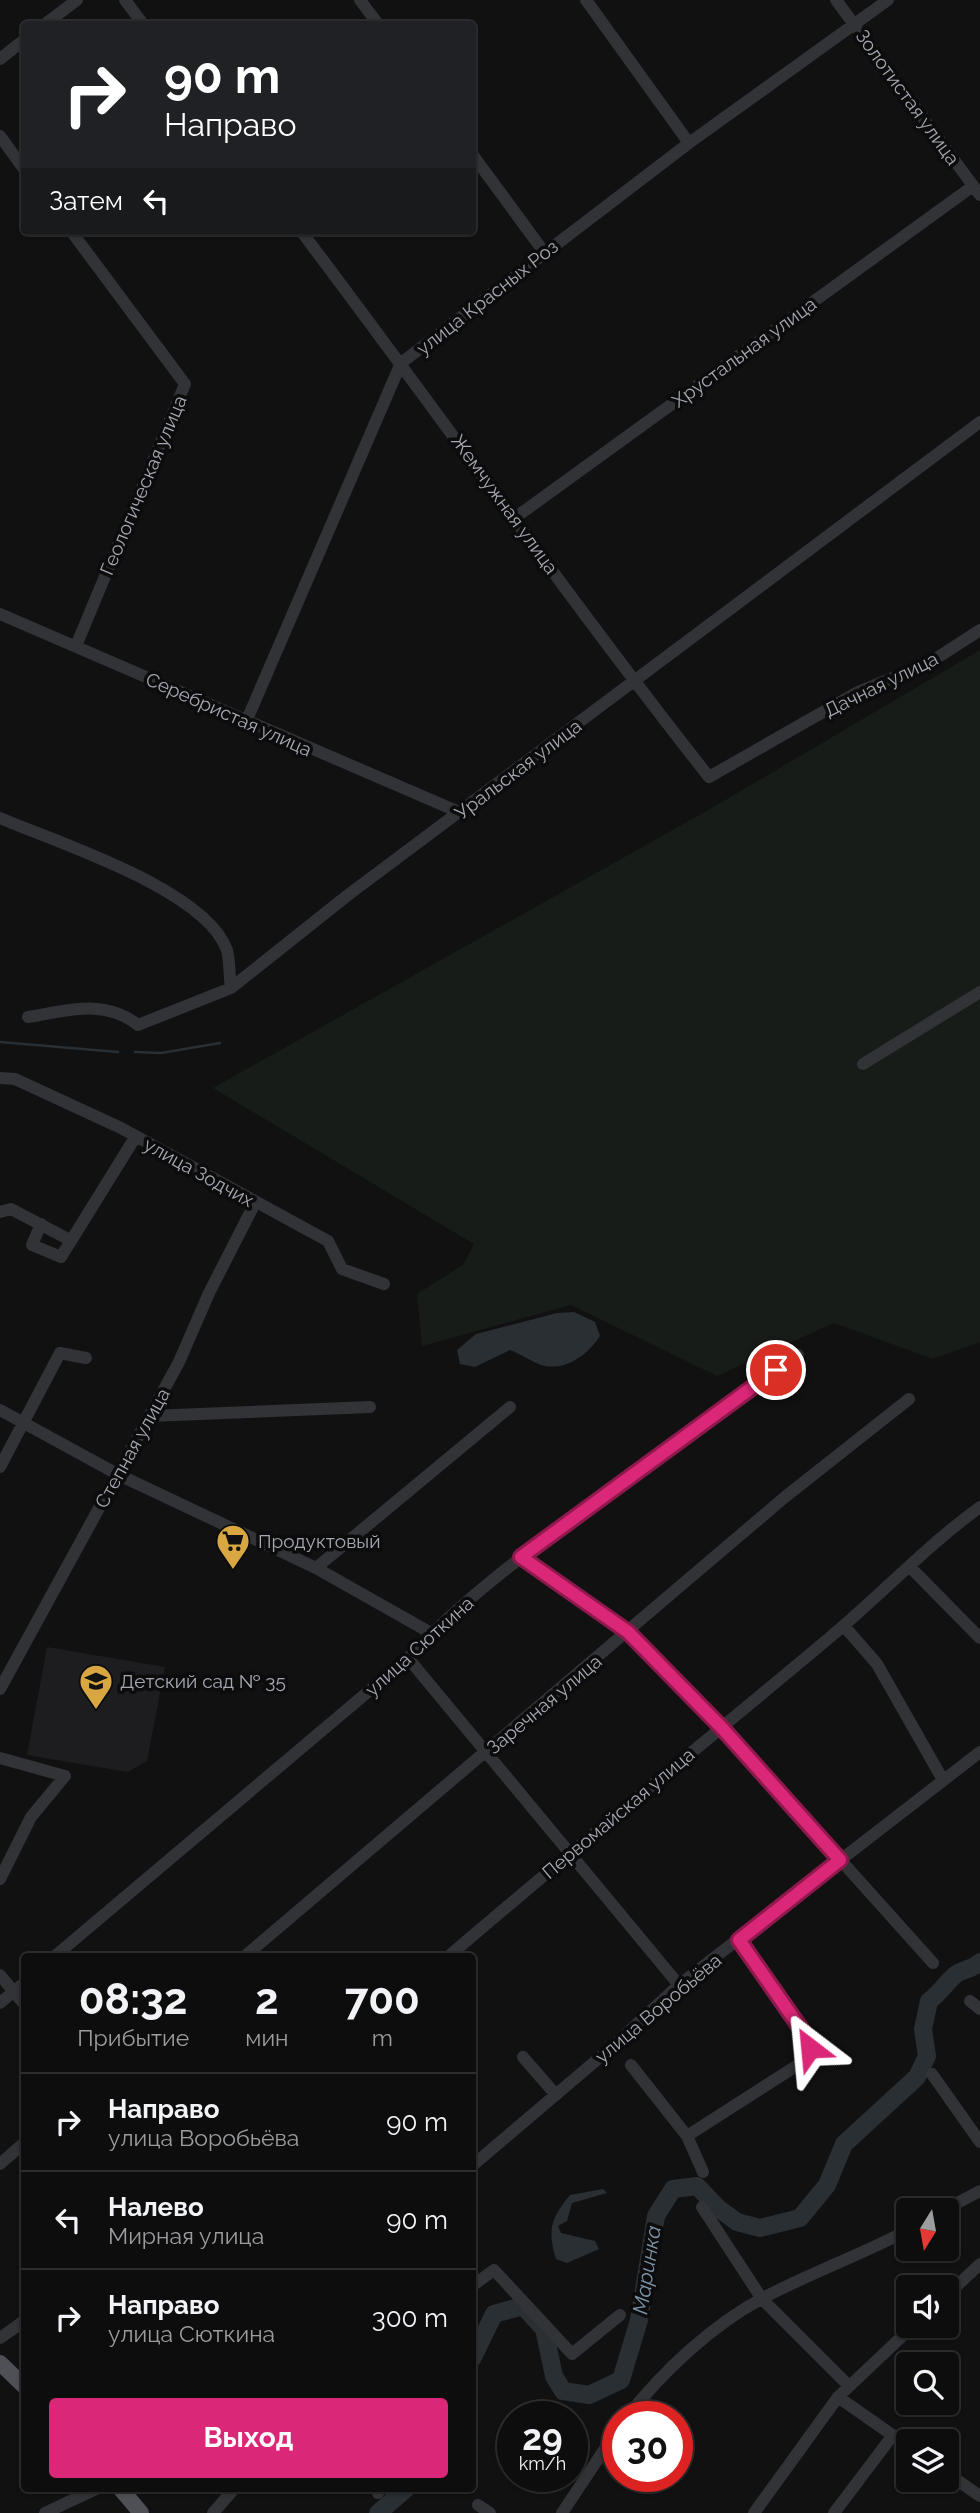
<!DOCTYPE html>
<html lang="ru">
<meta charset="utf-8">
<style>
:root{--surface:#0d0d0e;--page:#161617;--text:#f1f3f6;--muted:#9a9c9e;--line:#2d2d2e;--accent:#db2777}
body{margin:0;font-family:Raleway,sans-serif;background:var(--page);color:var(--text);height:100vh;display:flex;flex-direction:column;font-size:26px;white-space:nowrap}
*{box-sizing:border-box;margin:0}
p{font-size:23px;color:var(--muted)}
.icon{flex:none;width:38px;height:38px;fill:none;stroke:currentColor;stroke-width:2;stroke-linecap:round;stroke-linejoin:round}
.map{position:relative;flex:1;overflow:hidden}
.side{position:absolute;left:21px;top:1953px;width:455px;height:539px;display:flex;flex-direction:column;background:var(--surface);border-radius:7px;box-shadow:0 2px 5px #0004,0 0 0 2px var(--line)}
.side>*{flex:none}
.top-card{position:absolute;left:21px;top:21px;width:455px;height:214px;border-radius:7px;box-shadow:0 2px 5px #0004,0 0 0 2px var(--line);background:#202124;color:#fff;overflow:hidden}
.needle{width:46px;rotate:191deg}
.fabs{position:absolute;left:896px;top:2198px;display:grid;gap:14px}
.fabs a{display:grid;place-items:center;width:63px;height:63px;border-radius:7px;background:var(--surface);box-shadow:0 2px 5px #0004,0 0 0 2px var(--line);font-size:35px}
.speed{position:absolute;left:497px;top:2401px;display:flex;gap:14px;font-size:35px;font-weight:700;text-align:center}
.speed>*{display:grid;place-content:center;width:91px;height:91px;border-radius:50%;background:var(--surface);box-shadow:0 2px 5px #0004,0 0 0 2px var(--line);line-height:1}
.speed small{font-size:18px;font-weight:400}
.speed .limit{border:10px solid #d22;background:#fff;color:#111}
.pin{position:absolute;display:grid;place-items:center;width:60px;height:60px;color:#fff;margin:-30px;border:4px solid #fff;border-radius:50%;box-shadow:0 2px 7px #0007}
.me{position:absolute;width:77px;margin:-38px;rotate:331deg;stroke-linejoin:round;filter:drop-shadow(0 0 5px #0008)}
.turn{display:flex;align-items:center;gap:24px;height:147px;padding:0 28px;font-size:32px}
.turn .icon{width:91px;height:91px;stroke-width:2.5}
.turn b{display:block;font-size:49px;line-height:60px}
.then{display:flex;align-items:center;height:66px;padding:0 28px;background:#0003;gap:14px;font-size:26px}
.eta{display:flex;justify-content:space-evenly;align-items:center;height:119px;text-align:center}
.eta b{font-size:42px;font-weight:700;line-height:49px}
.button{display:flex;gap:14px;margin-top:auto;padding:14px 28px}
.button a{flex:1;height:80px;border-radius:7px;background:var(--accent);color:#fff;font-size:28px;font-weight:700;line-height:80px;text-align:center}
ul{padding:0;list-style:none}
li{display:flex;align-items:center;gap:21px;height:98px;padding:0 28px;border-top:2px solid var(--line)}
li div{flex:1}
li b{display:block;font-size:26px}
li em{font-style:normal}
.map>svg:first-child{display:block}
.built{fill:#1d1d1f}
.green{fill:#171c18}
.water{fill:#292f33}
.lines{fill:none;stroke-linecap:round;stroke-linejoin:round}
.stream{stroke:#292f33;stroke-width:2.5}
.river{stroke:#292f33;stroke-width:18}
.minor{stroke:#323336;stroke-width:12}
.major{stroke:#4e5055;stroke-width:16}
.route-casing{stroke:#8e194d;stroke-width:18}
.route{stroke:#db2777;stroke-width:12}
.labels{text-anchor:middle;stroke-width:7;stroke-linejoin:round;paint-order:stroke}
.street-label{font-size:19px;fill:#a4a8b1;stroke:#0c0c0d}
.poi-label{font-size:19px;fill:#a4a8b1;stroke:#0c0c0d;text-anchor:start}
.water-label{font-size:21px;font-style:italic;fill:#7e94a8;stroke:#0c0c0d}
</style>
<div class="map">
<svg width="980" height="2513" viewBox="0 0 980 2513">
<rect width="100%" height="100%" fill="#111112"/>
<path class="built" d="M47,1647L165,1667L147,1761L128,1772L27,1755Z"/>
<path class="green" d="M980,650V1342L933,1359L834,1323L717,1376L571,1305L422,1346L417,1294L463,1265L474,1244L213,1088L710,809Z"/>
<path class="water" d="M574,1312L595,1322L600,1336C588,1354 568,1370 545,1366C534,1364 522,1354 510,1350L475,1367L460,1364L457,1350L476,1334L557,1313Z
M603,2189L607,2193L572,2203L567,2221L558,2226L561,2233L595,2241L599,2249L567,2263L556,2259C547,2230 551,2218 570,2195Z"/>
<g class="lines">
<path class="stream" d="M0,1042L118,1052
M135,1052L161,1053L220,1043"/>
<path class="river" d="M472,2359L494,2314L523,2306L544,2329L554,2376L563,2391L589,2395L621,2380L639,2320L656,2216L673,2189L697,2186L718,2208L737,2222L760,2228L800,2218L827,2185L844,2144L917,2077L927,2056L923,2029L929,2001C940,1993 945,1984 954,1976C961,1969 972,1970 980,1962
M378,2513L407,2488"/>
<path class="minor" d="M125,0L143,24
M360,0L378,24
M586,0L689,143
M836,0L980,195
M45,24L77,0
M0,59L24,40
M0,136L24,169
M472,154L544,252
M71,231L185,384L76,646
M301,231C438,412 568,598 709,777L858,692L929,663L980,630
M516,517L973,186
M0,614L459,812
M246,722L401,363L689,143L888,0
M0,818C58,843 205,889 227,950C230,961 229,976 231,988
M28,1017C67,1011 104,998 138,1025L231,988L348,895L980,422
M863,1064L980,992
M0,1078L15,1079L121,1128L328,1241L342,1269L384,1284
M0,1212L11,1209L70,1240
M41,1224L32,1245L61,1257L136,1136
M0,1410L119,1475L316,1568L431,1633
M150,1416L370,1407
M0,1467L60,1353L86,1358
M521,1557L628,1632L722,1728L933,1963
M910,1567L980,1638
M316,1568L510,1407
M844,1626L877,1664L943,1780
M408,1658L679,1985
M0,1689L179,1362L209,1293L255,1203
M0,1758L65,1776L31,1817L0,1879
M55,1956L408,1658C460,1602 522,1556 583,1511C654,1458 725,1405 798,1355
M245,1956L785,1497L909,1399
M449,1956C574,1849 701,1745 828,1639C880,1596 926,1546 980,1507
M0,1975L24,2004
M970,2001L980,2009
M0,2003L24,1983
M523,2057L556,2095
M631,2065L687,2136L703,2172
M932,2074L980,2142
M687,2136L801,2063L810,2048L808,2039L739,1940
M0,2164L24,2143
M472,2166L612,2047L679,1985L980,1752
M702,2207L762,2299L848,2385
M944,2210L980,2191
M472,2286L494,2270L572,2354L620,2315
M947,2295L980,2264
M0,2338L24,2321
M838,2397L908,2446
M627,2417C662,2372 712,2325 763,2298C810,2273 861,2255 908,2230
M947,2473L980,2496
M378,2493L381,2488
M478,2505L490,2513
M45,2513L98,2488
M213,2513L235,2488
M562,2513L618,2429
M754,2513L838,2397L913,2326
M834,2513L893,2435"/>
<path class="major" d="M0,2363L24,2386
M120,2488L141,2513"/>
</g>
<g class="lines">
<defs>
<path id="route" d="M776,1370L521,1557L628,1632L722,1728L840,1860L739,1940L808,2039L810,2048"/>
</defs>
<use href="#route" class="route-casing"/>
<use href="#route" class="route"/>
</g>
<defs>
<symbol id="supermarket-pin" viewBox="-11 -11 22 30"><path d="M0 17L-7.5 6A9.5 9.5 0 1 1 7.5 6Z" fill="#d9a742" stroke="#0c0c0d"/><path d="M-6-5.5h2.5l.6 2H6L4.5 2H-2.5L-4.4-4H-6ZM-1.5 3.2a1.3 1.3 0 1 0 .1 0ZM3 3.2a1.3 1.3 0 1 0 .1 0Z" fill="#111"/></symbol>
<symbol id="school-pin" viewBox="-11 -11 22 30"><path d="M0 17L-7.5 6A9.5 9.5 0 1 1 7.5 6Z" fill="#d9a742" stroke="#0c0c0d"/><path d="M0-5L7-2L0 1L-7-2ZM-4 1L0 2.5L4 1V4Q0 6-4 4Z" fill="#111"/></symbol>
</defs>
<g fill-rule="evenodd">
<use href="#supermarket-pin" x="214" y="1522" width="38" height="52"/>
<use href="#school-pin" x="77" y="1662" width="38" height="52"/>
</g>
<g class="labels">
<g class="street-label">
<text transform="translate(908 97) rotate(54)" y="7">Золотистая улица</text>
<text transform="translate(487 297) rotate(-38)" y="7">улица Красных Роз</text>
<text transform="translate(744 352) rotate(-36)" y="7">Хрустальная улица</text>
<text transform="translate(143 485) rotate(-67)" y="7">Геологическая улица</text>
<text transform="translate(505 504) rotate(54)" y="7">Жемчужная улица</text>
<text transform="translate(881 684) rotate(-26)" y="7">Дачная улица</text>
<text transform="translate(229 714) rotate(24)" y="7">Серебристая улица</text>
<text transform="translate(518 769) rotate(-37)" y="7">Уральская улица</text>
<text transform="translate(199 1172) rotate(29)" y="7">улица Зодчих</text>
<text transform="translate(132 1448) rotate(-61)" y="7">Степная улица</text>
<text transform="translate(419 1646) rotate(-42)" y="7">улица Сюткина</text>
<text transform="translate(544 1704) rotate(-40)" y="7">Заречная улица</text>
<text transform="translate(618 1813) rotate(-40)" y="7">Первомайская улица</text>
<text transform="translate(658 2008) rotate(-40)" y="7">улица Воробьёва</text>
</g>
<g class="poi-label">
<text x="258" y="1548">Продуктовый</text>
<text x="120" y="1688">Детский сад № 35</text>
</g>
<g class="water-label">
<text transform="translate(647 2270) rotate(-81)" y="7">Маринка</text>
</g>
</g>
</svg>
<div class="fabs">
<a><svg class="needle" viewBox="-14 -14 28 28"><path d="M0-13l5 13h-10z" fill="#e53935"/><path d="M0 13l5-13h-10z" fill="#9a9c9e"/></svg></a>
<a><svg class="icon" aria-label="sound" viewBox="0 0 24 24"><path d="M4 9h4l5-4v14l-5-4H4zM17 9q2 3 0 6"/></svg></a>
<a><svg class="icon" aria-label="search" viewBox="0 0 24 24"><circle cx="10" cy="10" r="6"/><path d="M15 15l6 6"/></svg></a>
<a><svg class="icon" aria-label="layers" viewBox="0 0 24 24"><path d="M12 4l9 5-9 5-9-5zM3 14l9 5 9-5"/></svg></a>
</div>
<div class="speed"><div>29<small>km/h</small></div><div class="limit">30</div></div>
<div class="pin" style="left:776px;top:1370px;background:#d93025"><svg class="icon" aria-label="arrive" viewBox="0 0 24 24"><path d="M6 21V4h12l-3 4 3 4H6"/></svg></div>
<svg class="me" style="left:810px;top:2048px" viewBox="-20 -20 40 40"><path d="M0-17L14 15 0 8-14 15z" fill="#db2777" stroke="#fff" stroke-width="4"/></svg>
<div class="top-card">
<div class="turn"><svg class="icon" aria-label="right" viewBox="0 0 24 24"><path d="M7 20v-9h11M14 6l5 5-5 5"/></svg><div><b>90 m</b>Направо</div></div>
<div class="then">Затем<svg class="icon" aria-label="left" viewBox="0 0 24 24"><path d="M17 20v-9H6M10 6l-5 5 5 5"/></svg></div>
</div>
<section class="side">
<div class="eta">
<div><b>08:32</b><p>Прибытие</p></div>
<div><b>2</b><p>мин</p></div>
<div><b>700</b><p>m</p></div>
</div>
<ul>
<li><svg class="icon" aria-label="right" viewBox="0 0 24 24"><path d="M7 20v-9h11M14 6l5 5-5 5"/></svg><div><b>Направо</b><p>улица Воробьёва</p></div><em>90 m</em></li>
<li><svg class="icon" aria-label="left" viewBox="0 0 24 24"><path d="M17 20v-9H6M10 6l-5 5 5 5"/></svg><div><b>Налево</b><p>Мирная улица</p></div><em>90 m</em></li>
<li><svg class="icon" aria-label="right" viewBox="0 0 24 24"><path d="M7 20v-9h11M14 6l5 5-5 5"/></svg><div><b>Направо</b><p>улица Сюткина</p></div><em>300 m</em></li>
</ul>
<div class="button"><a>Выход</a></div>
</section>
</div>
